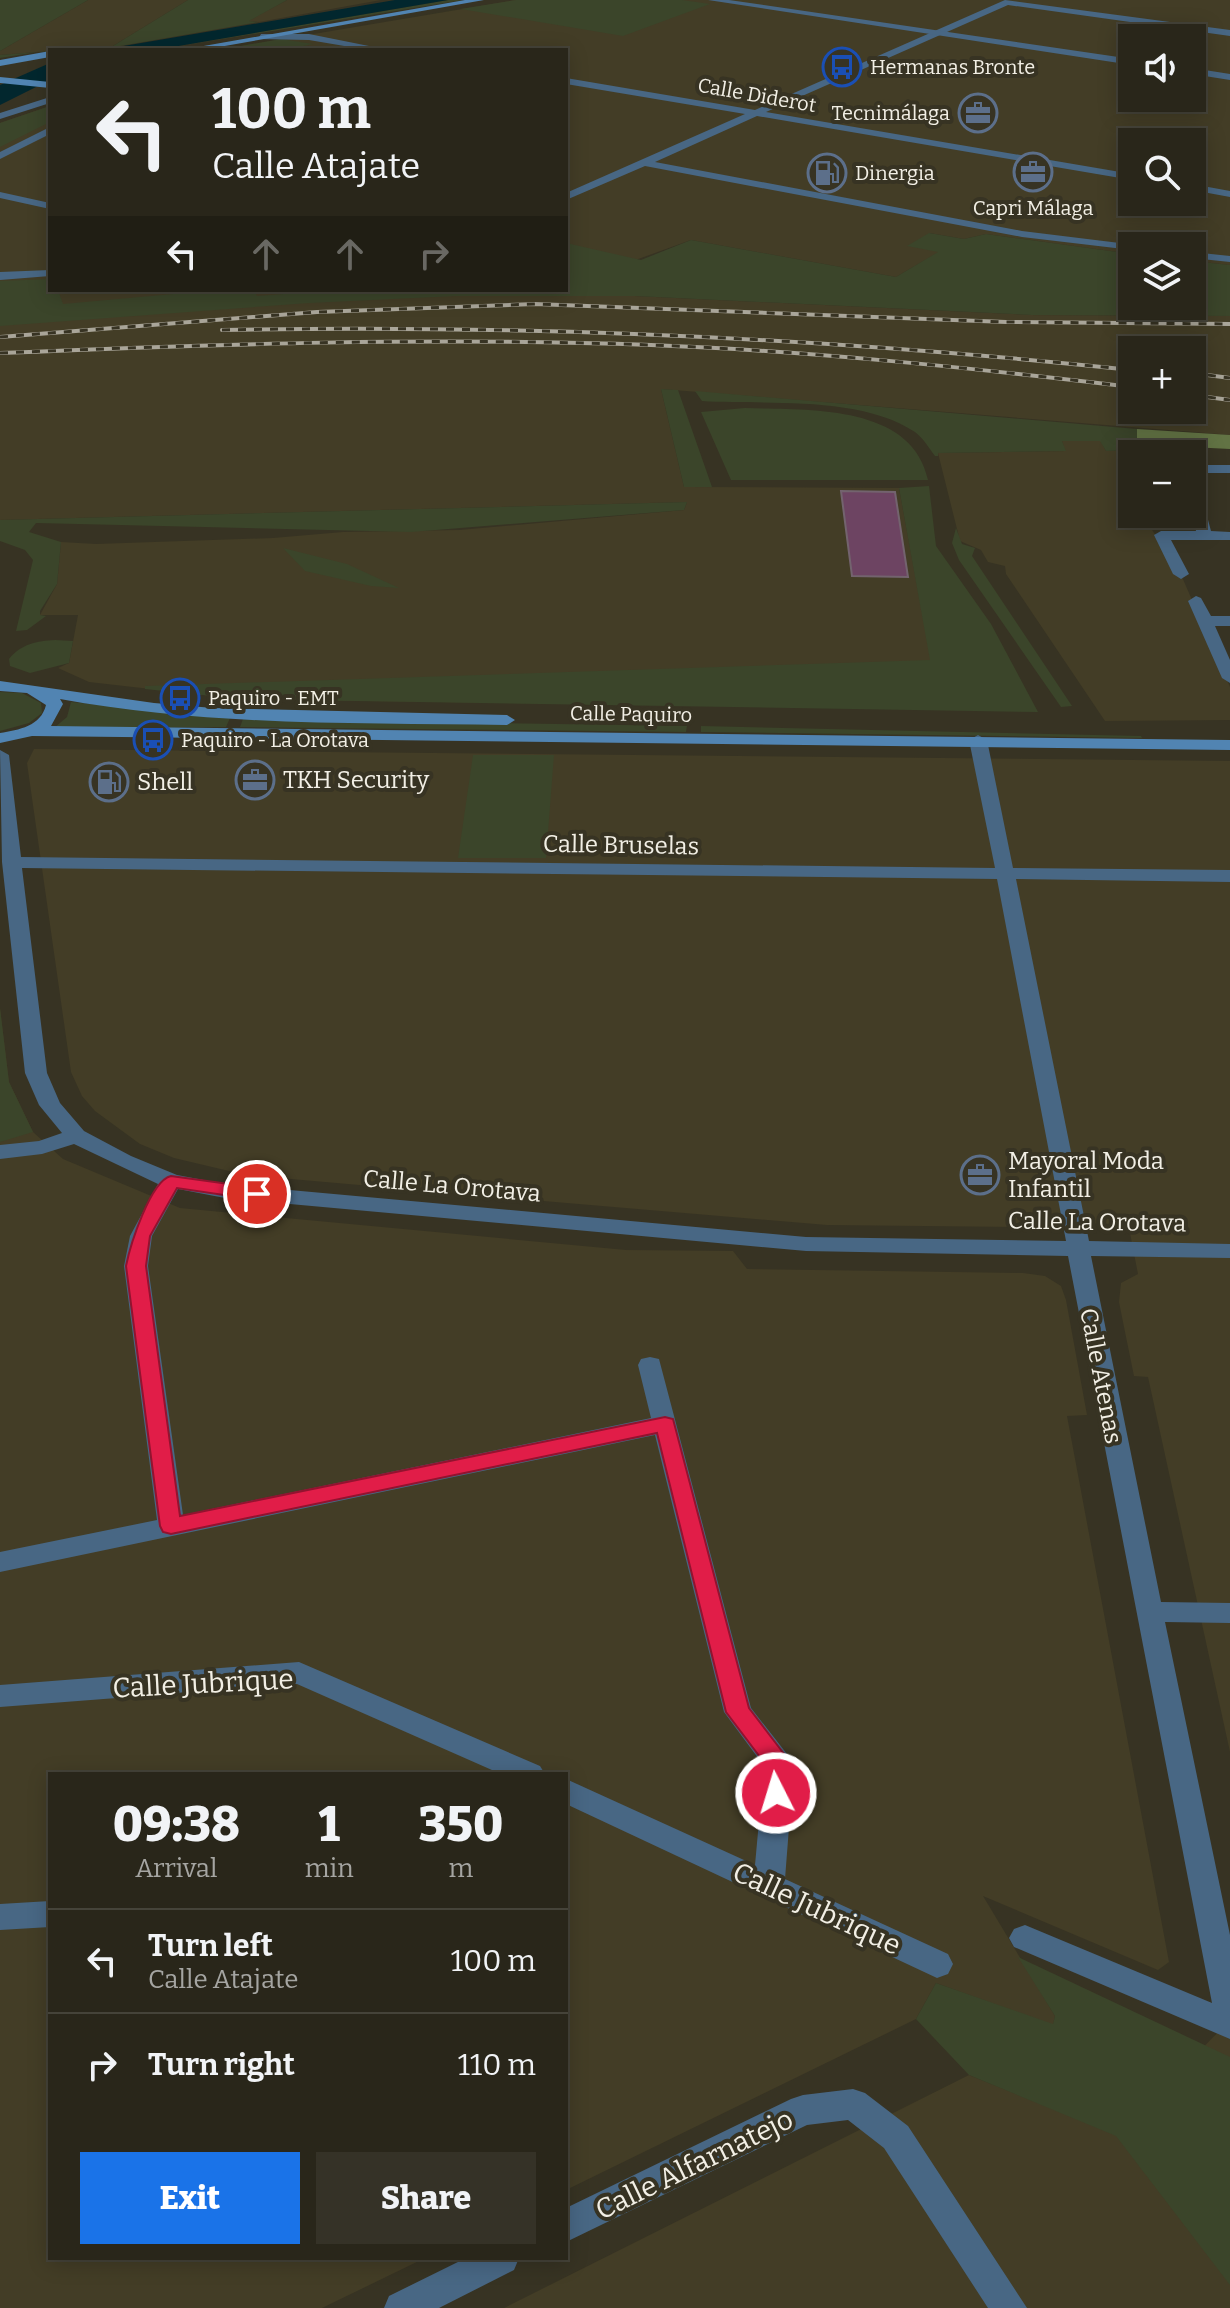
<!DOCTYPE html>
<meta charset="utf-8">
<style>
:root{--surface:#29261a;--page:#353227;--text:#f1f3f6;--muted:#a5a5a2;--line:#454339;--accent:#1a73e8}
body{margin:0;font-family:Bitter,serif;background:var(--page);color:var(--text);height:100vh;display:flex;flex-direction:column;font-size:30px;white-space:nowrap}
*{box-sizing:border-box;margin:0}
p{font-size:26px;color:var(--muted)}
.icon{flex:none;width:44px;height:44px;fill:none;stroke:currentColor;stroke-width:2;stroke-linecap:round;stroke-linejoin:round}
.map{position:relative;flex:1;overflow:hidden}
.panel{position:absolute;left:48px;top:1772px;width:520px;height:488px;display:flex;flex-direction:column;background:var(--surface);border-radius:0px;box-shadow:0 4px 20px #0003,0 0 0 2px var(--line)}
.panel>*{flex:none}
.banner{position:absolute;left:48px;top:48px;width:520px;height:244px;border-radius:0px;box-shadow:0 4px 20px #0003,0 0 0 2px var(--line);background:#29261a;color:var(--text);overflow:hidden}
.tools{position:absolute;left:1118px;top:24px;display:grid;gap:16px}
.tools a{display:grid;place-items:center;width:88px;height:88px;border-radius:0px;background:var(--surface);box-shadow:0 4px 20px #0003,0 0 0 2px var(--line);font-size:40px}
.pin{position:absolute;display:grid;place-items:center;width:68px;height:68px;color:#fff;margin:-34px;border:4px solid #fff;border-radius:50%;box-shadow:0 2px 8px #0007}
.me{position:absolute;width:88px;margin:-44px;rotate:355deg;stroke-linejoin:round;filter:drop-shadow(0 0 6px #0008)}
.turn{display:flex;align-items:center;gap:28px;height:168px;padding:0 32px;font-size:36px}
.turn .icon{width:104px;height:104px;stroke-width:2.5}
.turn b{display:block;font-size:56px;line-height:68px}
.lanes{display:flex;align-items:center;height:76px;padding:0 32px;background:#0003;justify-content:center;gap:40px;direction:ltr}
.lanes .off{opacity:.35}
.eta{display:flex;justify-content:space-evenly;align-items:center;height:136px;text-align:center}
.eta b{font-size:48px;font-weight:800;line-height:56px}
.cta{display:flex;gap:16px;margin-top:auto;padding:16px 32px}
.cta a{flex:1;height:92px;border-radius:0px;background:var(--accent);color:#fff;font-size:32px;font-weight:800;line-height:92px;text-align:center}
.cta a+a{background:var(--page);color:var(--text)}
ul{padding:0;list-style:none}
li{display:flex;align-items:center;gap:24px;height:104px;padding:0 32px;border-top:2px solid var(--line)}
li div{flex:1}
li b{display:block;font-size:30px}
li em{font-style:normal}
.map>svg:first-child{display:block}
.built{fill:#433d26;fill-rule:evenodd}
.green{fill:#3b452a}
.forest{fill:#627344}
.water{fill:#02272e}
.building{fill:#6d4462;stroke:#73636e;stroke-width:2}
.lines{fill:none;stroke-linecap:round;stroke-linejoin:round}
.minor{fill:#486784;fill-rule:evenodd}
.tertiary{fill:#486784;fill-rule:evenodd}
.secondary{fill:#5184b2;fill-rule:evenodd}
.rail-casing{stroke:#a9a599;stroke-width:4}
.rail{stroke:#373323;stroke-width:3;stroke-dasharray:8;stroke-linecap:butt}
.route{fill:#e11d48;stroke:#92132f;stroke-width:2}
.labels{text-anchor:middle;stroke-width:8;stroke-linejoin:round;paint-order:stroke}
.far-poi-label{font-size:20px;fill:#f2efe5;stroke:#373323;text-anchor:start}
.far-street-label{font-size:20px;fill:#f2efe5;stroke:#373323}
.poi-label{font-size:24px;fill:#f2efe5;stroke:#373323;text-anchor:start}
.street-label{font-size:24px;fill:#f2efe5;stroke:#373323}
.near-street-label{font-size:28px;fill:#f2efe5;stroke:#373323}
</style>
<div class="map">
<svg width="1230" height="2308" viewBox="0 0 1230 2308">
<rect width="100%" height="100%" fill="#373323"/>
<path class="built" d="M88,0H188L113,46L0,55V51Z
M287,0H381L259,22L248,21Z
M516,0H1230V265L1192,261V246H1132V254L986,234L964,239L929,233L939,252L896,277L691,240L566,285V50H218ZM1132,38H1192V98H1132ZM1132,142H1192V202H1132Z
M50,106V290H517L468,296H635L1032,315L1230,316V435L661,389L684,487L899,488L940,709L292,700L212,696L89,682L58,668L69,663L78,615H40L57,584L61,542L96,544L273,538L343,532L459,530L684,510L687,502L0,520V123ZM1132,350H1192V410H1132Z
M1062,441H1101L1106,451L1138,450L1137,454H1132L1128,479L1132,514H1142L1182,577L1230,687V720L1105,721L1006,574L1005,566L988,562L981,550L960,541L938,453L1065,451Z
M34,749L1230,761V1752L1148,1377L1134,1376L1124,1327L1119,1302L1121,1283L1138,1274L1129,1228L1113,1224L1044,1222L1026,1227L827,1225L496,1197L246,1175L174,1158L140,1144L95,1111L82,1096L71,1072L27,763Z
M0,1008L9,1082L33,1132L63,1159L180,1208L626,1250L733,1251L747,1269L1023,1273L1045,1276L1061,1286L1066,1300L1087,1415L1067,1416L1169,1962L1158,1970L983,1896L1055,2016L1053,2025L936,1983L916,2019L566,2190V1774H50V2258H425L322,2308H0Z
M1230,2020V2308H504L969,2075L1117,2135Z"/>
<path class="green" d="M0,0H88L0,51Z
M188,0H287L249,21L259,22L103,49L50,50L0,58V55L113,46Z
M448,0H463L155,50Z
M516,0H682L710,4L623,36L461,9L355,26Z
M281,39L313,44L285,50H218Z
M50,106V122L0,147V123Z
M929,233L964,239L986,234L1132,254V306H1192V261L1230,265V316L1032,315L635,296H456L309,303L0,326V281L50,279V290H58L63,304L184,293V290H254L257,296L296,293V290H566V243L641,260L691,240L896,277L938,252L907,246Z
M661,389L678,390L712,487H684Z
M695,391L1137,429L1138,450L1106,451L1100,441H1062L1066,451L938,453V456H935C929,448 923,438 915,432C860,395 765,405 702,401Z
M745,408C806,410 912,403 928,480H731L701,412Z
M929,486L936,546L991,624L1038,712L292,700L212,696L145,689V686L930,660L899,488Z
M687,502L684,510L411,532L36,523L29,532L61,542L57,584L40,611V615L46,616L27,630L16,631L33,560L25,550L0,541V520Z
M956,528L962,544L975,548L972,556L1072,706L1061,707L959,560L952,543Z
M283,548L347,564L399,588L371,586L305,571Z
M55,640L73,641L69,663L30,673L10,666L9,659C21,644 37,641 55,640Z
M0,692L22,693L41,703L42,713L29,723L0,731Z
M71,702L230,718L226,727L54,728L67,717Z
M243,719L687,726L686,732L240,727Z
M701,726L1141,736L1142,738L701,732Z
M473,755H554L546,858H458Z
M0,1008L9,1082L33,1132L0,1142Z
M1018,1957L1230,2057V2285L1116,2136L969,2075L916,2019L936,1983L1053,2024L1055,2016Z"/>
<path class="forest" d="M1137,429L1230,435V449L1151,445L1148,454H1137Z"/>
<path class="water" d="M395,0H448L155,50H100Z
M50,63V80L0,105V85Z"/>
<path class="building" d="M841,491L895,492L908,577L852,576Z"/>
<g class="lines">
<path class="minor" d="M1005,0L1230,30V36L1008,5L766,112L1132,174V180L757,116L655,162L1022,231L1136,245L1132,246V250L1022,237L645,166L566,200V193L745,114L566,84V78L755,110Z
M261,34H309L389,50H368L309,40L258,39Z
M50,97V103L0,119V113Z
M50,127V134L0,159V152Z
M1192,184L1230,191V197L1192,190Z
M0,192L50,203V209L0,198Z
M1192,252L1230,256V262L1192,258Z
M50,270V276L0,280V272Z
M1192,465H1230V473H1192Z
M1192,482L1199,486L1211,531L1230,532V540H1171L1189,574L1181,579L1173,574L1154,535L1161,531H1196L1192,514Z
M1196,596L1201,598L1211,616H1230V626H1215L1230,660V683L1222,678L1188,601Z
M978,735L987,740L1013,868L1230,870V882L1016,879L1089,1241L1230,1244V1258L1091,1256L1161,1602L1230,1603V1623L1165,1622L1230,1935V2039L1014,1947L1009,1938L1014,1929L1025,1925L1212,2003L1068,1256L806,1251L225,1198L178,1189L152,1236L148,1266L183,1515L651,1418L638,1365L641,1359L650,1357L659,1359L751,1708L794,1763L785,1879L948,1954L953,1964L948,1974L937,1978L566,1804V1779L755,1865L764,1766L724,1712L655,1435L0,1572V1552L157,1520L124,1266L130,1236L158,1184L74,1144L42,1154L0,1159V1145L39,1141L62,1133L39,1105L25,1073L2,862L0,750L9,755L21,857L995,868L969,740ZM22,868L997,879L1066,1241L806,1237L225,1184L177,1175L131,1156L84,1131L60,1103L47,1073Z
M299,1662L540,1766L545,1774H501L297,1684L0,1707V1685Z
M50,1901V1927L0,1930V1904Z
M853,2089L865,2093L908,2126L1027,2308H988L884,2148L848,2120L807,2125L566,2242V2208L791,2099L803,2095Z
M466,2258H519L514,2270L439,2308H384L389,2296Z"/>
<path class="tertiary" d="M708,0H729L1132,59V65Z
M1192,68L1230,74V80L1192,74Z"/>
<path class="secondary" d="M465,0H484L202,50H181Z
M50,51V57L0,66V60Z
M0,77L50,82V88L0,83Z
M0,681L154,703L213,708L507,715L515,720L507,725C358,723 207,726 60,699L63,704L51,726L1230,740V750L32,736L0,743V733C19,730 41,726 46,705L27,693L0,691Z"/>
<defs>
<path id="rail" d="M222,330C527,324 829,338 1132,370
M0,337L317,312L535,304L1006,322L1230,324
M0,353C217,344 434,337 651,345C812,351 972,368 1132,387
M1192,373L1230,378
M1192,395L1230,400"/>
</defs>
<use href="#rail" class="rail-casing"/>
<use href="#rail" class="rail"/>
</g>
<path class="route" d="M171,1176L257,1188L266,1194L257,1200L177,1188L150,1236L146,1266L180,1516L665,1417L673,1419L749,1708L791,1763L788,1793L785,1800L776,1803L768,1800L764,1793L766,1765L726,1712L657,1433L171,1534L163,1532L160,1526L126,1266C130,1246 150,1181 171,1176Z"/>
<defs>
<symbol id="bus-ring" viewBox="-11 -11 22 22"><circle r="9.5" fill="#373323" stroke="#1a4fb4" stroke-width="1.5"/><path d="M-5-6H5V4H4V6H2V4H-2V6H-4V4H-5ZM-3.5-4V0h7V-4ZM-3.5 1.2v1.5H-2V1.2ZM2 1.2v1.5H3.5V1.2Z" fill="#1a4fb4"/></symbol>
<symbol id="office-ring" viewBox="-11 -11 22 22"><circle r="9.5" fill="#373323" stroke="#5c6f8a" stroke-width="1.5"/><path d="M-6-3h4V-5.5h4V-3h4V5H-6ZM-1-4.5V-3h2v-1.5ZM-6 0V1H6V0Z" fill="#5c6f8a"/></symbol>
<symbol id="fuel-ring" viewBox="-11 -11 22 22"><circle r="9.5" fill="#373323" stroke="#5c6f8a" stroke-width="1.5"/><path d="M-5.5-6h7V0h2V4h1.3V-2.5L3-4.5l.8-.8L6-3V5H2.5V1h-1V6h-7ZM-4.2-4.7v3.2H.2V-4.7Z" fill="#5c6f8a"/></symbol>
</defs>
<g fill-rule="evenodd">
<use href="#bus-ring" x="820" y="45" width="44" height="44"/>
<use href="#office-ring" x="956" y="91" width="44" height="44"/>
<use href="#office-ring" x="1011" y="150" width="44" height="44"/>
<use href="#fuel-ring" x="805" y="151" width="44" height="44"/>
<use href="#bus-ring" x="158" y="676" width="44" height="44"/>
<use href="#bus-ring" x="131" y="718" width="44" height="44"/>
<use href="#office-ring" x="233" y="758" width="44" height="44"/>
<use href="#fuel-ring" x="87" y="760" width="44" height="44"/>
<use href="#office-ring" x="958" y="1153" width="44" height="44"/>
</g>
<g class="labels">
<g class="far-poi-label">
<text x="870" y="74">Hermanas Bronte</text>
<text x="950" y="120" text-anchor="end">Tecnimálaga</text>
<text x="855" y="180">Dinergia</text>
<text x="1033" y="215" text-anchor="middle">Capri Málaga</text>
<text x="208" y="705">Paquiro - EMT</text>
<text x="181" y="747">Paquiro - La Orotava</text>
</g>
<g class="far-street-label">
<text transform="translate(757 95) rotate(10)" y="7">Calle Diderot</text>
<text transform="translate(631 714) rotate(1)" y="7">Calle Paquiro</text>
</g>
<g class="poi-label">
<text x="283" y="788">TKH Security</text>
<text x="137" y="790">Shell</text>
<text x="1008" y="1169">Mayoral Moda<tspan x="1008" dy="28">Infantil</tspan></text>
</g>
<g class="street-label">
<text transform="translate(621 845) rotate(1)" y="8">Calle Bruselas</text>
<text transform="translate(452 1186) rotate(5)" y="8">Calle La Orotava</text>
<text transform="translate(1097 1222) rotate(1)" y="8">Calle La Orotava</text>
<text transform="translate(1101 1376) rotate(79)" y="8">Calle Atenas</text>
</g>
<g class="near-street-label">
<text transform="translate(203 1683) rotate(-3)" y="10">Calle Jubrique</text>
<text transform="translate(817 1908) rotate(25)" y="10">Calle Jubrique</text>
<text transform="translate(694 2164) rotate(-26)" y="10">Calle Alfarnatejo</text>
</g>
</g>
</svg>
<div class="tools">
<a><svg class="icon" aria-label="sound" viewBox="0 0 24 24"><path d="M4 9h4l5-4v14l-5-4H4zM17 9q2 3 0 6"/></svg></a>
<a><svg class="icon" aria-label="search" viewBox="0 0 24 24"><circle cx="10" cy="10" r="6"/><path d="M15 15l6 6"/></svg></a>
<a><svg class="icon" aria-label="layers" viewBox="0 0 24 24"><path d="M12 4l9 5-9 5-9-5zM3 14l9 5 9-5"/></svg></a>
<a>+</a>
<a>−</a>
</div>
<div class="pin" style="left:257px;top:1194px;background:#d93025"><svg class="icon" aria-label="arrive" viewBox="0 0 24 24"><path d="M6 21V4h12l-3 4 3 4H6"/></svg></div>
<svg class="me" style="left:776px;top:1793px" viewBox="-20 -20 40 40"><circle r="17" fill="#e11d48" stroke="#fff" stroke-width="3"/><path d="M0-11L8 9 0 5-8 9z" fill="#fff"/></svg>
<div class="banner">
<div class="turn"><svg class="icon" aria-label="left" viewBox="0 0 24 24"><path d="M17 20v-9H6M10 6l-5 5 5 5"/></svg><div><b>100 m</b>Calle Atajate</div></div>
<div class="lanes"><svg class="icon" aria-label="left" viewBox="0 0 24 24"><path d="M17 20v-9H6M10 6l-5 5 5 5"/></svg><svg class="icon off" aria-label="ahead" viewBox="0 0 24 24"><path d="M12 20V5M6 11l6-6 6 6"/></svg><svg class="icon off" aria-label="ahead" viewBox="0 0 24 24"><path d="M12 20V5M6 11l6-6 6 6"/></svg><svg class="icon off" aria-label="right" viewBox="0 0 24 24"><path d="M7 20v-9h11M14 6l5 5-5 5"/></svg></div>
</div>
<section class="panel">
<div class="eta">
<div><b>09:38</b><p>Arrival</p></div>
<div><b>1</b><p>min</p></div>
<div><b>350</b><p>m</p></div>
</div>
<ul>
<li><svg class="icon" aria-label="left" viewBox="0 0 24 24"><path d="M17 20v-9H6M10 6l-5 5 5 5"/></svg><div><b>Turn left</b><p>Calle Atajate</p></div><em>100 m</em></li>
<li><svg class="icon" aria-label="right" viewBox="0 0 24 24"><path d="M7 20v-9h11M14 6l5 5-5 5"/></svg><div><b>Turn right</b></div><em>110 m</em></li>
</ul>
<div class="cta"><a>Exit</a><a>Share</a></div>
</section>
</div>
